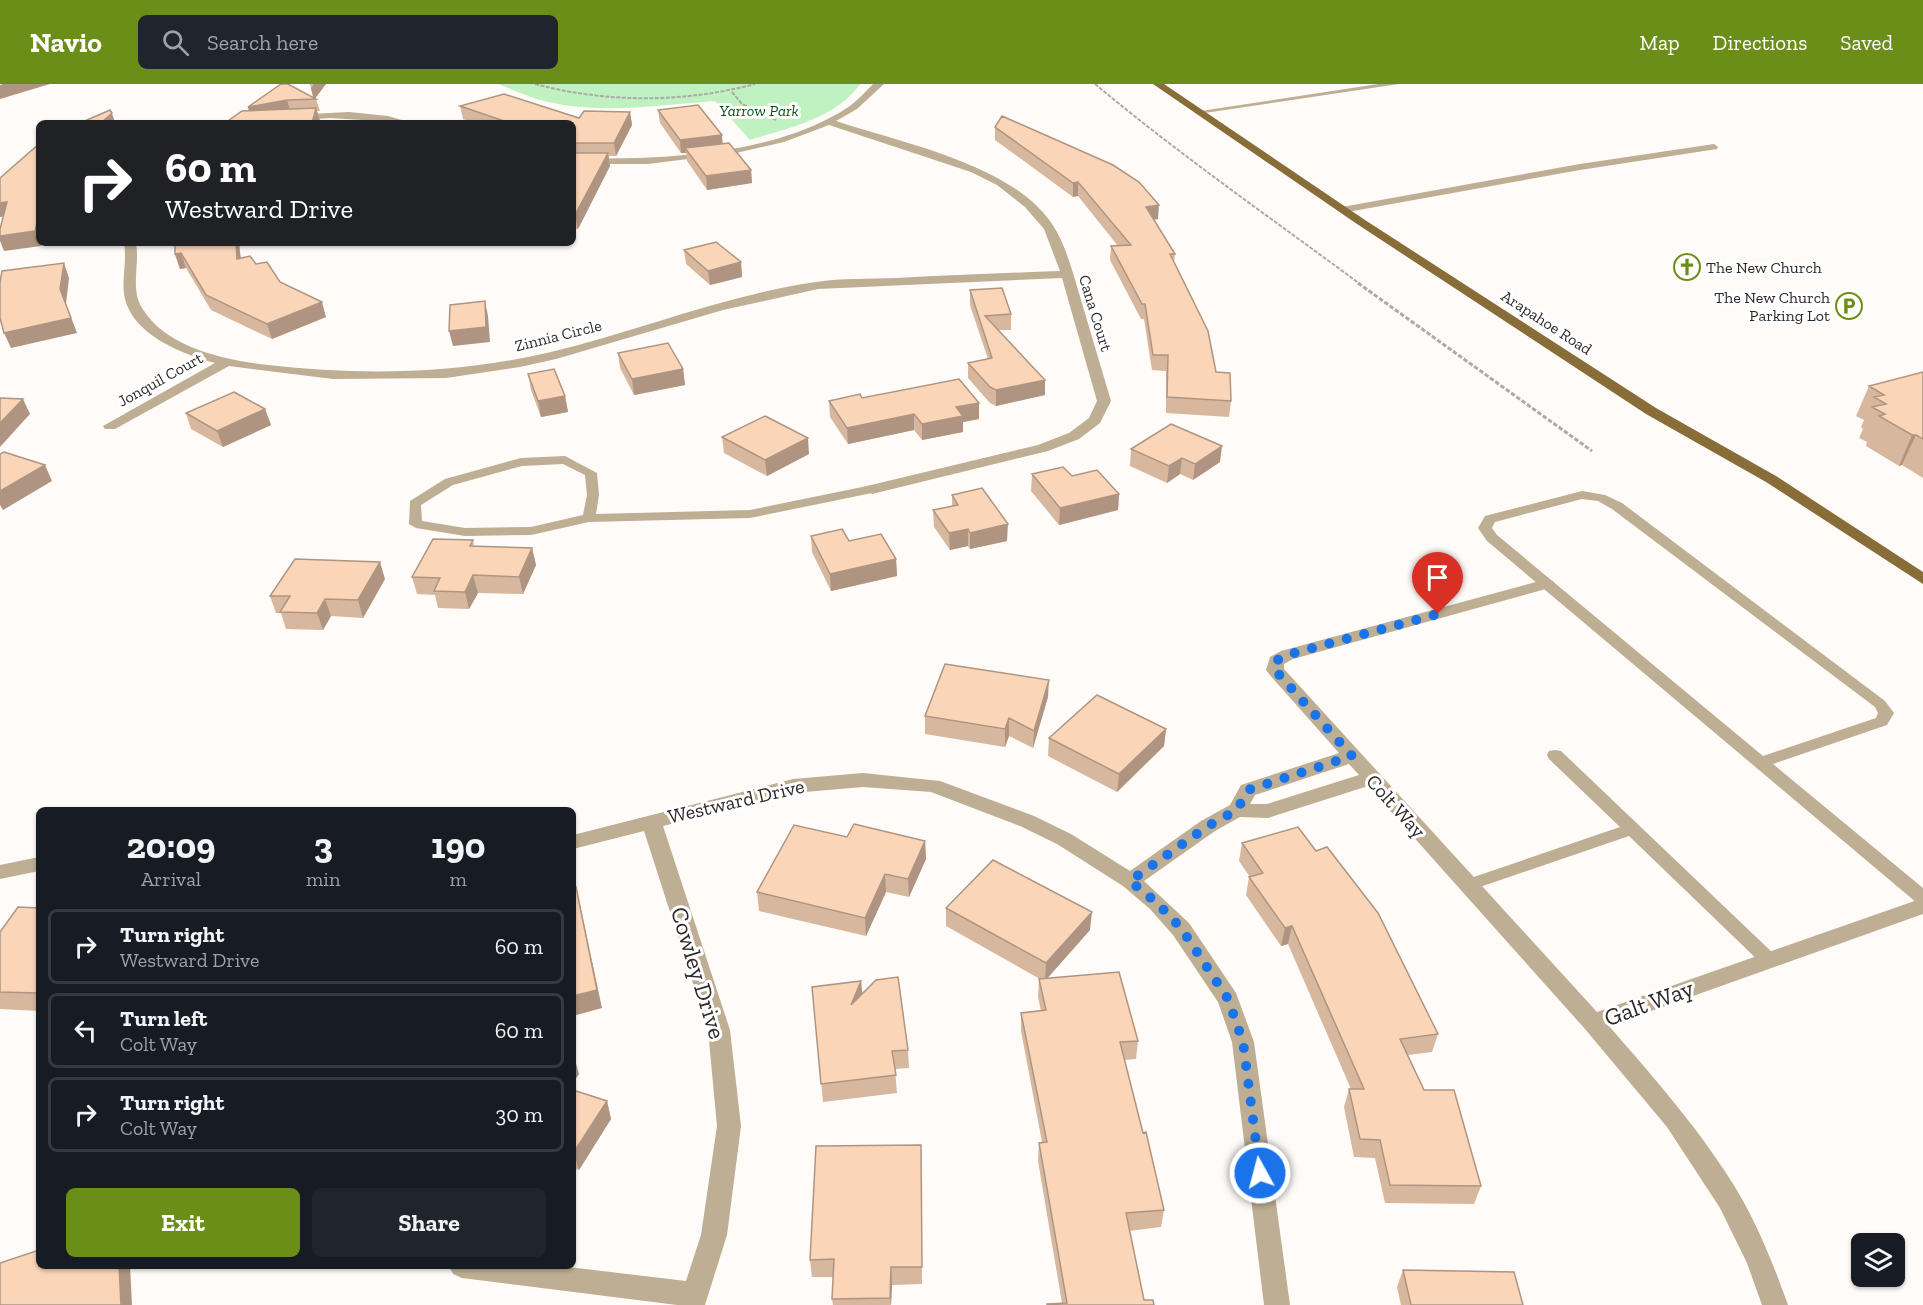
<!DOCTYPE html>
<style>
:root{--surface:#171b24;--page:#20242c;--text:#f1f3f6;--muted:#9ea1a6;--line:#363941;--accent:#6b8e18}
body{margin:0;font-family:"Zilla Slab",serif;background:var(--page);color:var(--text);height:100vh;display:flex;flex-direction:column;font-size:22px;white-space:nowrap}
*{box-sizing:border-box;margin:0}
p{font-size:20px;color:var(--muted)}
.icon{flex:none;width:33px;height:33px;fill:none;stroke:currentColor;stroke-width:2;stroke-linecap:round;stroke-linejoin:round}
.map{position:relative;flex:1;overflow:hidden}
.sheet{position:absolute;left:36px;top:723px;width:540px;height:462px;display:flex;flex-direction:column;background:var(--surface);border-radius:9px;box-shadow:0 2px 4px #0004}
.sheet>*{flex:none}
.hud{position:absolute;left:36px;top:36px;width:540px;height:126px;border-radius:9px;box-shadow:0 2px 4px #0004;background:#202124;color:#fff;overflow:hidden}
.fabs{position:absolute;left:1851px;top:1149px;display:grid;gap:12px}
.fabs a{display:grid;place-items:center;width:54px;height:54px;border-radius:9px;background:var(--surface);box-shadow:0 2px 4px #0004;font-size:30px}
.pin{position:absolute;display:grid;place-items:center;width:51px;height:51px;color:#fff;margin:-62px -26px;border-radius:50% 50% 50% 0;rotate:-45deg;box-shadow:0 0 6px #0007}
.pin .icon{rotate:45deg}
.me{position:absolute;width:66px;margin:-33px;rotate:353deg;stroke-linejoin:round;filter:drop-shadow(0 0 4px #0008)}
.turn{display:flex;align-items:center;gap:21px;height:126px;padding:0 30px;font-size:27px}
.turn .icon{width:78px;height:78px;stroke-width:2.5}
.turn b{display:block;font-size:42px;line-height:51px}
.eta{display:flex;justify-content:space-evenly;align-items:center;height:102px;text-align:center}
.eta b{font-size:36px;font-weight:700;line-height:42px}
.button{display:flex;gap:12px;margin-top:auto;padding:12px 30px}
.button a{flex:1;height:69px;border-radius:9px;background:var(--accent);color:#fff;font-size:24px;font-weight:700;line-height:69px;text-align:center}
.button a+a{background:var(--page);color:var(--text)}
ul{padding:0;list-style:none}
li{display:flex;align-items:center;gap:18px;height:75px;margin:0 12px 9px;padding:0 18px;border:3px solid var(--line);border-radius:9px}
li div{flex:1}
li b{display:block;font-size:22px}
li em{font-style:normal}
header{display:flex;align-items:center;gap:36px;box-sizing:border-box;height:84px;padding:0 30px;background:var(--accent);color:#fff}
header strong{font-size:28px}
nav{display:flex;gap:33px;margin-inline-start:auto;font-size:21px}
.search{width:420px;height:54px;background:var(--page);display:flex;align-items:center;gap:15px;box-sizing:border-box;padding:0 21px;border-radius:9px;color:var(--muted);font-size:22px}
.map>svg:first-child{display:block}
.green{fill:#bff2c0}
.lines{fill:none;stroke-linecap:round;stroke-linejoin:round}
.path-far1{stroke:#adaaa8;stroke-width:2;stroke-dasharray:4 1.5;stroke-linecap:butt}
.path{stroke:#adaaa8;stroke-width:3;stroke-dasharray:4.5 2;stroke-linecap:butt}
.service{fill:#beae93;fill-rule:evenodd}
.minor{fill:#beae93;fill-rule:evenodd}
.primary{fill:#896d38;fill-rule:evenodd}
.wall{fill:#d7b79e}
.shaded-wall{fill:#af9581}
.building{fill:#fad5b8;stroke:#af9581;stroke-width:1.5}
.route{stroke:#1a73e8;stroke-width:10;stroke-dasharray:0 18}
.labels{text-anchor:middle;stroke-width:6;stroke-linejoin:round;paint-order:stroke}
.far-park-label{font-size:16px;font-style:italic;fill:#005512;stroke:#fff}
.far-poi-label{font-size:16px;fill:#2c2928;stroke:#fff;text-anchor:start}
.far-street-label{font-size:16px;fill:#2c2928;stroke:#fff}
.street-label{font-size:20px;fill:#2c2928;stroke:#fff}
.near-street-label{font-size:24px;fill:#2c2928;stroke:#fff}
</style>
<header>
<strong>Navio</strong>
<div class="search"><svg class="icon" aria-label="search" viewBox="0 0 24 24"><circle cx="10" cy="10" r="6"/><path d="M15 15l6 6"/></svg>Search here</div>
<nav><a>Map</a><a>Directions</a><a>Saved</a></nav>
</header>
<div class="map">
<svg width="1923" height="1221" viewBox="0 0 1923 1221">
<rect width="100%" height="100%" fill="#fffbf8"/>
<path class="green" d="M498,0H860C837,34 788,44 750,56L715,17C657,21 594,32 537,15C524,11 511,5 498,0Z"/>
<g class="lines">
<path class="path-far1" d="M535,0C607,19 683,19 755,0
M1095,0C1180,71 1271,134 1360,200
M732,8L742,20L776,36"/>
<path class="path" d="M1358,199L1592,367"/>
<path class="service" d="M1378,0H1399L1198,30L1194,28Z
M1714,60L1718,63L1717,65L1580,86L1342,129L1337,126L1342,123L1580,80Z
M565,372L597,389L599,411L596,430L750,426L872,401L878,405L872,409L750,434L589,438L531,451L465,452L416,444L409,440L410,417L445,395L521,374ZM563,380L585,391L587,411L583,431L531,443L465,444L422,437L421,421L453,401L522,382Z
M1582,407L1605,411L1622,419L1885,617L1894,629L1887,641L1773,680L1923,804V820L1917,819L1487,457L1478,444L1485,432ZM1582,415L1598,417L1612,425L1875,623L1878,629L1876,634L1763,672L1497,451L1492,444L1495,438Z
M1555,666L1561,667L1775,871L1778,876L1775,881L1769,883L1763,881L1629,752L1474,805H1462L1459,801L1462,797L1620,743L1549,675L1547,671L1549,667Z"/>
<path class="minor" d="M873,0H884L857,25L836,37C902,59 1016,81 1054,143C1067,164 1074,193 1081,216C1091,250 1101,283 1111,317L1100,339L1079,355L1048,367L872,410L864,405L867,402L1038,361L1069,349L1089,334L1097,317L1062,194L818,205L723,226L556,275L520,283L446,294L333,295L229,282L115,345H105L103,342L215,279C182,270 130,250 124,210C122,193 127,176 124,159H136C140,180 130,205 142,224C166,264 225,276 268,281C363,292 457,290 551,268C639,247 725,211 816,198C842,194 870,195 897,194C951,191 1005,189 1060,187L1044,145L1025,123L997,101L971,88L829,41L784,58L736,69L648,80H573V74C660,76 776,72 850,22C858,16 866,7 873,0Z
M349,28L388,32L412,39L330,34L248,39L291,31Z
M1547,495L1553,497L1555,500L1553,503L1293,575L1284,580V585L1597,928L1923,814V830L1609,942C1655,995 1702,1048 1738,1108C1759,1144 1774,1182 1788,1221H1762L1747,1179L1720,1124L1667,1043L1585,945L1368,702L1268,734L1240,733L1215,747L1144,797L1189,839L1236,909L1254,958L1290,1221H1264L1232,958L1218,918L1173,851L1150,825L1123,802L1057,760L1020,742L931,708L863,703L793,709L663,742L730,946L741,1042L727,1151L705,1221H677L462,1194L453,1190L449,1182H560L686,1197L701,1151L717,1042L708,946L644,747L573,765V751L793,695L863,689L940,697L1034,732L1071,750L1130,787L1201,737L1230,721L1241,701L1339,669L1269,590L1266,586L1270,573L1281,567ZM1349,680L1359,691L1267,720H1250L1255,711Z
M39,773V787L0,795V781Z"/>
<path class="primary" d="M1153,0H1164L1365,136L1656,324L1776,392L1923,488V500L1766,398L1646,330L1357,140Z"/>
</g>
<path class="wall" d="M281,0L313,13L310,0H326L315,14L316,15L320,27H317L320,37L319,39H225L249,27L248,23Z
M460,22L579,34L630,28L632,41L616,72H609L610,82L578,145H573V39H474L463,35Z
M658,26L723,59L751,86L752,99L707,106L687,77L686,69H681L660,39Z
M995,43L1158,135L1154,136L1175,170L1174,178L1216,288L1231,317L1229,333L1166,329V287L1152,286L1144,235H1141L1110,176L1111,162H1118L1078,112L1073,113L995,56Z
M239,159L241,174L256,180L326,233L272,255L211,226L186,184L180,185L175,170Z
M684,166L741,178L742,193L710,201L686,180Z
M970,206L1011,230V246H998L1045,311L996,322L990,319L968,294V279L988,275L970,221Z
M618,269L683,285L685,301L634,311L620,284Z
M1923,288V394L1902,381L1899,382L1866,362L1867,358L1859,354L1863,345L1861,343L1864,336L1856,332L1869,302Z
M528,290L565,312L568,328L541,333L531,306Z
M862,314L979,319V335L963,338V348L922,356L914,346L848,360L830,333L829,317Z
M265,325L271,341L223,363L191,345L186,329Z
M722,353L809,370L767,392L724,369Z
M1131,365L1220,378L1193,396L1180,390L1167,399L1130,382Z
M1032,390L1072,392L1119,410L1118,426L1059,441L1031,407Z
M952,411L1007,457L970,465L968,462L950,466L934,443L933,426L952,422Z
M811,452L849,457L896,475L897,492L831,507L812,468Z
M473,456L474,462L532,464L536,481L523,510L478,509L469,525L438,524L435,511L417,510L412,493Z
M385,495L363,534L331,532L323,546L286,545L281,529H276L270,512Z
M1048,613L1033,664L1009,652L1005,663L925,650V632Z
M1166,645L1164,662L1117,708L1048,672L1049,654Z
M847,753L925,757L926,775L909,813L886,808L866,852L759,827L757,808Z
M1242,759L1438,950L1432,968L1408,971L1424,1006L1481,1102L1474,1120L1385,1119L1375,1074L1354,1073L1344,1023L1349,1005H1351L1288,860L1281,862L1246,811L1249,793H1250L1239,777Z
M39,824V927L0,925V848Z
M946,824L1090,846L1047,894L1138,957L1136,975L1124,976L1143,1049L1164,1126L1161,1143L1129,1147L1144,1216L1062,1219L1038,1077L1039,1059L1042,1058L1021,947V929L1041,927L1038,913L1039,895H1040L946,842Z
M861,897L862,909L908,966L909,984L895,985L897,1009L823,1018L812,903Z
M573,1006L607,1017L611,1035L579,1086L573,1084Z
M921,1061L922,1200L892,1201L891,1221H833L832,1215L833,1193H812L810,1176Z
M1403,1186L1523,1221H1401L1397,1203Z"/>
<path class="shaded-wall" d="M3,0H50L0,15V1Z
M314,0H326L314,16L311,4Z
M287,16L291,29L251,36L248,23Z
M316,24L320,37L319,39H312Z
M630,28L632,41L616,72L614,59Z
M112,29L115,39H101Z
M722,51L723,64H685L686,69H681L680,56Z
M608,69L610,82L578,145L575,131Z
M751,86L752,99L707,106L706,92Z
M1078,98V112L1073,113V99Z
M7,118L13,132L0,133V119Z
M1159,121L1158,135L1145,137L1146,123Z
M39,131V159H41V162L4,167L0,157V152Z
M236,159H239L242,190L237,175Z
M181,169L186,184L180,185L175,170Z
M741,178L742,193L710,201L708,187Z
M64,179L69,194L66,220L77,249L11,264L4,249L60,205Z
M485,217L488,232L490,258L453,262L449,247Z
M322,218L326,233L272,255L267,240Z
M683,285L685,301L634,311L632,295Z
M1045,296V311L996,322V306Z
M565,312L568,328L541,333L538,317Z
M23,315L30,330L0,363V339Z
M979,319V335L963,338V348L922,356V340L956,323Z
M265,325L271,341L223,363L217,347Z
M914,330V346L848,360L847,344Z
M1912,351H1916L1902,381L1899,382Z
M808,354L809,370L767,392L765,376Z
M1222,362L1220,378L1193,396L1195,380Z
M1182,374L1180,390L1167,399L1169,382Z
M45,381L52,397L3,426L0,421V407Z
M1119,410L1118,426L1059,441L1060,424Z
M1008,440L1007,457L970,465V449Z
M968,445V462L950,466L949,449Z
M532,464L536,481L523,510L519,493Z
M896,475L897,492L831,507L830,490Z
M380,478L385,495L363,534L358,516Z
M473,491L478,509L469,525L465,508Z
M325,515L331,532L323,546L317,529Z
M1049,596L1048,613L1033,664L1034,647Z
M1009,634V652L1005,663V645Z
M1166,645L1164,662L1117,708L1119,690Z
M925,757L926,775L909,813L908,795Z
M885,790L886,808L866,852L865,834Z
M580,821L602,924L573,932V912Z
M1092,828L1090,846L1045,897L1046,879Z
M1292,842L1288,860L1281,862L1285,844Z
M861,897L863,916L851,921Z
M574,972L579,990L573,999V974Z
M607,1017L611,1035L579,1086L574,1068Z
M119,1182H130L132,1221H121Z
M891,1183L892,1201L891,1221L890,1214Z"/>
<path class="building" d="M281,0H288L316,15L287,16L248,23Z
M504,10L579,34L584,27L630,28L614,59H573V39H510L460,22Z
M698,21L722,51L680,56L658,26Z
M316,24L312,39H225L242,27Z
M110,26L112,29L101,39H80Z
M1002,32L1113,81L1139,98L1159,121L1146,123L1175,170H1170L1208,247L1216,288L1230,289L1231,317L1167,313L1168,271H1153L1145,220H1142L1111,162L1131,161L1078,98L1073,99L995,43Z
M729,59L751,86L706,92L685,64Z
M39,60V131L35,147L0,152V145L7,118L0,119V94Z
M573,69H608L575,131L573,130Z
M716,158L741,178L708,187L684,166Z
M175,159H236L237,175L250,172L256,180L267,178L280,198L322,218L267,240L206,211L181,169L175,170Z
M64,179L60,205L71,234L4,249L0,234V198L2,187Z
M1002,204L1011,230L985,232L1045,296L996,306L990,303L968,279L992,274L970,206Z
M485,217L486,243L449,247L450,221Z
M668,259L683,285L632,295L618,269Z
M554,285L565,312L538,317L528,290Z
M1923,288V355L1916,351H1912L1879,332L1885,330L1872,323L1886,320L1874,313L1884,311L1869,302Z
M959,295L979,319L956,323L963,332L922,340L914,330L847,344L829,317L860,310L862,314Z
M234,308L265,325L217,347L186,329Z
M0,314L23,315L0,339Z
M765,332L808,354L765,376L722,353Z
M1171,340L1222,362L1195,380L1182,374L1169,382L1131,365Z
M4,368L45,381L0,407V370Z
M1063,383L1072,392L1097,386L1119,410L1060,424L1032,390Z
M982,404L1008,440L970,449L968,445L949,449L933,426L958,421L952,411Z
M842,445L849,457L881,450L896,475L830,490L811,452Z
M433,455L473,456L470,462L532,464L519,493L473,491L465,508L434,507L440,494L412,493Z
M295,475L380,478L358,516L325,515L317,529L280,528L290,512H270Z
M945,580L1049,596L1034,647L1009,634L1005,645L925,632Z
M1097,611L1166,645L1119,690L1049,654Z
M854,740L925,757L908,795L885,790L865,834L757,808L794,741L847,753Z
M1298,743L1316,767L1327,763L1378,829L1438,950L1400,955L1424,1006H1454L1481,1102L1390,1101L1380,1056L1360,1055L1349,1005H1364L1292,842L1285,844L1249,793L1263,789L1242,759Z
M993,776L1092,828L1046,879L946,824Z
M576,803L597,906L573,912V804Z
M18,823L39,824V909L0,908V848Z
M1119,888L1138,957L1120,958L1143,1049L1146,1048L1164,1126L1126,1129L1144,1216H1153L1154,1221H1047V1220L1067,1219L1039,1059L1047,1058L1021,929L1046,926L1039,895Z
M898,893L908,966L892,967L896,991L821,1000L812,903L861,897L851,921L876,896Z
M573,1006L607,1017L574,1068H573Z
M921,1061L922,1183H891L890,1214L832,1215L834,1175L810,1176L816,1062Z
M39,1166V1182H119L121,1221H0V1179Z
M1403,1186L1514,1188L1523,1221H1411Z"/>
<g class="lines">
<path class="route" d="M1260,1089L1243,958L1228,915L1181,844L1157,819L1130,797L1208,742L1237,726L1248,706L1352,672L1275,586L1276,577L1287,571L1438,530"/>
</g>
<defs>
<symbol id="church-ring" viewBox="-11 -11 22 22"><circle r="9.5" fill="#fff" stroke="#6b8e18" stroke-width="1.5"/><path d="M-1.2-6h2.4v3.5h3.3v2.4h-3.3V6h-2.4V-.1h-3.3v-2.4h3.3Z" fill="#6b8e18"/></symbol>
<symbol id="parking-ring" viewBox="-11 -11 22 22"><circle r="9.5" fill="#fff" stroke="#6b8e18" stroke-width="1.5"/><path d="M-3.5-5.5H1a3.5 3.5 0 0 1 0 7H-1V5.5H-3.5ZM-1-3.4V-.6H.8a1.4 1.4 0 0 0 0-2.8Z" fill="#6b8e18"/></symbol>
</defs>
<g fill-rule="evenodd">
<use href="#church-ring" x="1672" y="168" width="30" height="30"/>
<use href="#parking-ring" x="1834" y="207" width="30" height="30"/>
</g>
<g class="labels">
<g class="far-park-label">
<text x="759" y="32">Yarrow Park</text>
</g>
<g class="far-poi-label">
<text x="1706" y="189">The New Church</text>
<text x="1830" y="219" text-anchor="end">The New Church<tspan x="1830" dy="18">Parking Lot</tspan></text>
</g>
<g class="far-street-label">
<text transform="translate(1096 229) rotate(73)" y="6">Cana Court</text>
<text transform="translate(1547 238) rotate(33)" y="6">Arapahoe Road</text>
<text transform="translate(558 251) rotate(-14)" y="6">Zinnia Circle</text>
<text transform="translate(160 295) rotate(-29)" y="6">Jonquil Court</text>
</g>
<g class="street-label">
<text transform="translate(736 717) rotate(-13)" y="7">Westward Drive</text>
<text transform="translate(1396 722) rotate(48)" y="7">Colt Way</text>
</g>
<g class="near-street-label">
<text transform="translate(698 889) rotate(73)" y="8">Cowley Drive</text>
<text transform="translate(1649 919) rotate(-20)" y="8">Galt Way</text>
</g>
</g>
</svg>
<div class="fabs">
<a><svg class="icon" aria-label="layers" viewBox="0 0 24 24"><path d="M12 4l9 5-9 5-9-5zM3 14l9 5 9-5"/></svg></a>
</div>
<div class="pin" style="left:1438px;top:530px;background:#d93025"><svg class="icon" aria-label="arrive" viewBox="0 0 24 24"><path d="M6 21V4h12l-3 4 3 4H6"/></svg></div>
<svg class="me" style="left:1260px;top:1089px" viewBox="-20 -20 40 40"><circle r="17" fill="#1a73e8" stroke="#fff" stroke-width="3"/><path d="M0-11L8 9 0 5-8 9z" fill="#fff"/></svg>
<div class="hud">
<div class="turn"><svg class="icon" aria-label="right" viewBox="0 0 24 24"><path d="M7 20v-9h11M14 6l5 5-5 5"/></svg><div><b>60 m</b>Westward Drive</div></div>
</div>
<section class="sheet">
<div class="eta">
<div><b>20:09</b><p>Arrival</p></div>
<div><b>3</b><p>min</p></div>
<div><b>190</b><p>m</p></div>
</div>
<ul>
<li><svg class="icon" aria-label="right" viewBox="0 0 24 24"><path d="M7 20v-9h11M14 6l5 5-5 5"/></svg><div><b>Turn right</b><p>Westward Drive</p></div><em>60 m</em></li>
<li><svg class="icon" aria-label="left" viewBox="0 0 24 24"><path d="M17 20v-9H6M10 6l-5 5 5 5"/></svg><div><b>Turn left</b><p>Colt Way</p></div><em>60 m</em></li>
<li><svg class="icon" aria-label="right" viewBox="0 0 24 24"><path d="M7 20v-9h11M14 6l5 5-5 5"/></svg><div><b>Turn right</b><p>Colt Way</p></div><em>30 m</em></li>
</ul>
<div class="button"><a>Exit</a><a>Share</a></div>
</section>
</div>
